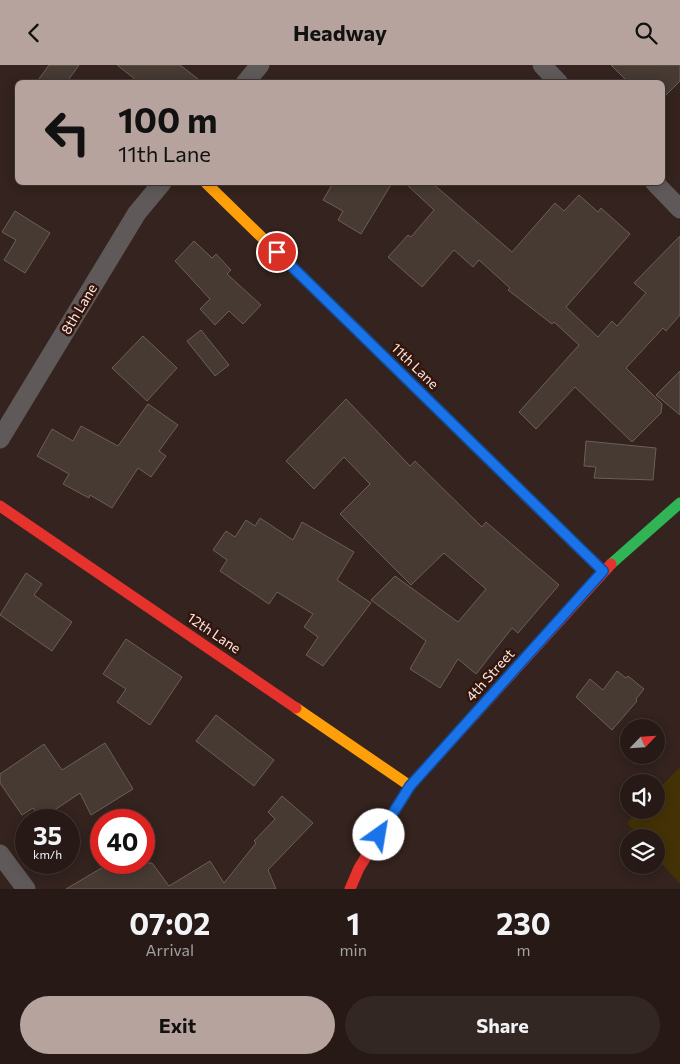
<!DOCTYPE html>
<style>
:root{--surface:#271a16;--page:#332723;--text:#f1f3f6;--muted:#a4a1a1;--line:#433835;--accent:#b7a39d}
body{margin:0;font-family:Commissioner,sans-serif;background:var(--page);color:var(--text);height:100vh;display:flex;flex-direction:column;font-size:19px;white-space:nowrap}
*{box-sizing:border-box;margin:0}
p{font-size:16px;color:var(--muted)}
.icon{flex:none;width:28px;height:28px;fill:none;stroke:currentColor;stroke-width:2;stroke-linecap:round;stroke-linejoin:round}
.map{position:relative;height:824px;overflow:hidden}
.side{display:flex;flex-direction:column;background:var(--surface);flex:1}
.side>*{flex:none}
.banner{position:absolute;left:15px;top:15px;width:650px;height:105px;border-radius:8px;box-shadow:0 2px 12px #0003,0 0 0 1px var(--line);background:#b7a39d;color:#111;overflow:hidden}
.needle{width:32px;rotate:65deg}
.controls{position:absolute;left:620px;top:654px;display:grid;gap:10px}
.controls a{display:grid;place-items:center;width:45px;height:45px;border-radius:50%;background:var(--surface);box-shadow:0 2px 12px #0003,0 0 0 1px var(--line);font-size:25px}
.speed{position:absolute;left:15px;top:744px;display:flex;gap:10px;font-size:25px;font-weight:700;text-align:center}
.speed>*{display:grid;place-content:center;width:65px;height:65px;border-radius:50%;background:var(--surface);box-shadow:0 2px 12px #0003,0 0 0 1px var(--line);line-height:1}
.speed small{font-size:12px;font-weight:400}
.speed .limit{border:8px solid #d22;background:#fff;color:#111}
.pin{position:absolute;display:grid;place-items:center;width:42px;height:42px;color:#fff;margin:-21px;border:2px solid #fff;border-radius:50%;box-shadow:0 1px 5px #0007}
.me{position:absolute;width:55px;margin:-28px;rotate:32deg;stroke-linejoin:round;filter:drop-shadow(0 0 4px #0008)}
.turn{display:flex;align-items:center;gap:18px;height:105px;padding:0 20px;font-size:22px}
.turn .icon{width:65px;height:65px;stroke-width:2.5}
.turn b{display:block;font-size:35px;line-height:42px}
.eta{display:flex;justify-content:space-evenly;align-items:center;height:85px;text-align:center}
.eta b{font-size:30px;font-weight:700;line-height:35px}
.cta{display:flex;gap:10px;margin-top:auto;padding:10px 20px}
.cta a{flex:1;height:58px;border-radius:30px;background:var(--accent);color:#111;font-size:20px;font-weight:700;line-height:58px;text-align:center}
.cta a+a{background:var(--page);color:var(--text)}
header{display:flex;justify-content:space-between;align-items:center;height:65px;padding:0 20px;background:var(--accent);color:#111;font-size:22px;font-weight:700}
.map>svg:first-child{display:block}
.green{fill:#443206}
.building{fill:#463a33;stroke:#6c5f58}
.lines{fill:none;stroke-linecap:round;stroke-linejoin:round}
.street{stroke:#605959;stroke-width:19}
.fast{stroke:#30b455;stroke-width:11}
.slow{stroke:#ff9f0a;stroke-width:11}
.jam{stroke:#e5322d;stroke-width:11}
.route-casing{stroke:#114b97;stroke-width:12}
.route{stroke:#1a73e8;stroke-width:9}
.labels{text-anchor:middle;stroke-width:5;stroke-linejoin:round;paint-order:stroke}
.street-label{font-size:14px;fill:#fde8e2;stroke:#32150d}
</style>
<header><svg class="icon" aria-label="back" viewBox="0 0 24 24"><path d="M15 5l-7 7 7 7"/></svg>Headway<svg class="icon" aria-label="search" viewBox="0 0 24 24"><circle cx="10" cy="10" r="6"/><path d="M15 15l6 6"/></svg></header>
<div class="map">
<svg width="680" height="824" viewBox="0 0 680 824">
<rect width="100%" height="100%" fill="#34231e"/>
<path class="green" d="M680,702V819L656,792V772H640L627,758L639,745H656V727Z"/>
<path class="building" d="M49,0H79L66,18H36Z
M117,0H180L203,18H140Z
M611,0H680V16L662,34V18H629Z
M333,118H392L361,169L338,155L343,146L323,135Z
M405,118H432L512,187L555,138L564,146L579,130L598,147L601,143L630,169L566,242L598,272L612,256L617,261L646,228L634,218L680,171V250L666,266L663,263L626,303L662,339L661,348L632,377L575,322L536,364L519,347L579,280L554,257L552,259L508,225L510,223L479,195L473,202L454,185L422,222L388,192L408,170L411,172L434,145Z
M15,146L50,168L25,208L4,195L16,175L2,167Z
M194,176L212,193L216,189L231,205L227,209L261,240L243,259L229,246L215,260L200,244L210,234L175,196Z
M201,265L229,300L215,311L187,276Z
M143,271L177,303L147,336L112,303Z
M680,306V350L656,330Z
M346,334L410,401L415,396L482,462L486,457L559,520L518,568L512,563L476,609L458,594L440,623L410,604L426,576L371,535L395,511L458,557L486,524L444,488L411,520L340,449L370,419L344,392L314,424L286,396Z
M148,339L178,360L159,386L166,391L151,412L138,403L112,443L90,430L89,433L63,419L69,409L37,391L52,364L73,376L81,361L118,381Z
M586,376L656,383L653,415L594,413L596,402L584,401Z
M260,453L293,475L302,457L354,487L337,515L371,538L323,601L306,590L318,572L304,562L313,549L277,527L269,539L220,506L227,495L213,485L226,466L235,472L246,455L255,461Z
M26,508L42,519L34,530L72,557L52,586L0,550Z
M126,574L182,612L150,660L117,637L126,624L103,609Z
M617,606L626,613L628,611L644,624L636,634L637,636L612,665L576,632L590,614L603,625Z
M216,650L274,695L254,721L196,676Z
M105,678L133,724L91,750L80,728L41,754L33,743L22,750L0,718V709L44,679L62,705Z
M282,731L313,758L268,805L276,824H66L110,798H152L169,821L210,796L224,818L256,778L254,776L275,754L268,747Z"/>
<g class="lines">
<path class="street" d="M542,0L559,18
M245,18L260,0
M655,118L680,144
M0,374L137,148L162,118
M0,789L26,824"/>
<path class="fast" d="M361,269L525,430
M611,499L680,438"/>
<path class="slow" d="M206,118L361,269
M525,430L603,506
M296,643L410,721"/>
<path class="jam" d="M0,441L296,643
M350,824L359,803L410,721L611,499"/>
</g>
<g class="lines">
<defs>
<path id="route" d="M277,187L603,506L410,721L379,770"/>
</defs>
<use href="#route" class="route-casing"/>
<use href="#route" class="route"/>
</g>
<g class="labels">
<g class="street-label">
<text transform="translate(79 244) rotate(-59)" y="5">8th Lane</text>
<text transform="translate(415 301) rotate(44)" y="5">11th Lane</text>
<text transform="translate(214 568) rotate(34)" y="5">12th Lane</text>
<text transform="translate(490 610) rotate(-48)" y="5">4th Street</text>
</g>
</g>
</svg>
<div class="controls">
<a><svg class="needle" viewBox="-14 -14 28 28"><path d="M0-13l5 13h-10z" fill="#e53935"/><path d="M0 13l5-13h-10z" fill="#a4a1a1"/></svg></a>
<a><svg class="icon" aria-label="sound" viewBox="0 0 24 24"><path d="M4 9h4l5-4v14l-5-4H4zM17 9q2 3 0 6"/></svg></a>
<a><svg class="icon" aria-label="layers" viewBox="0 0 24 24"><path d="M12 4l9 5-9 5-9-5zM3 14l9 5 9-5"/></svg></a>
</div>
<div class="speed"><div>35<small>km/h</small></div><div class="limit">40</div></div>
<div class="pin" style="left:277px;top:187px;background:#d93025"><svg class="icon" aria-label="arrive" viewBox="0 0 24 24"><path d="M6 21V4h12l-3 4 3 4H6"/></svg></div>
<svg class="me" style="left:379px;top:770px" viewBox="-20 -20 40 40"><circle r="19" fill="#fff"/><path d="M0-13L10 11 0 6-10 11z" fill="#1a73e8"/></svg>
<div class="banner">
<div class="turn"><svg class="icon" aria-label="left" viewBox="0 0 24 24"><path d="M17 20v-9H6M10 6l-5 5 5 5"/></svg><div><b>100 m</b>11th Lane</div></div>
</div>
</div>
<section class="side">
<div class="eta">
<div><b>07:02</b><p>Arrival</p></div>
<div><b>1</b><p>min</p></div>
<div><b>230</b><p>m</p></div>
</div>
<div class="cta"><a>Exit</a><a>Share</a></div>
</section>
